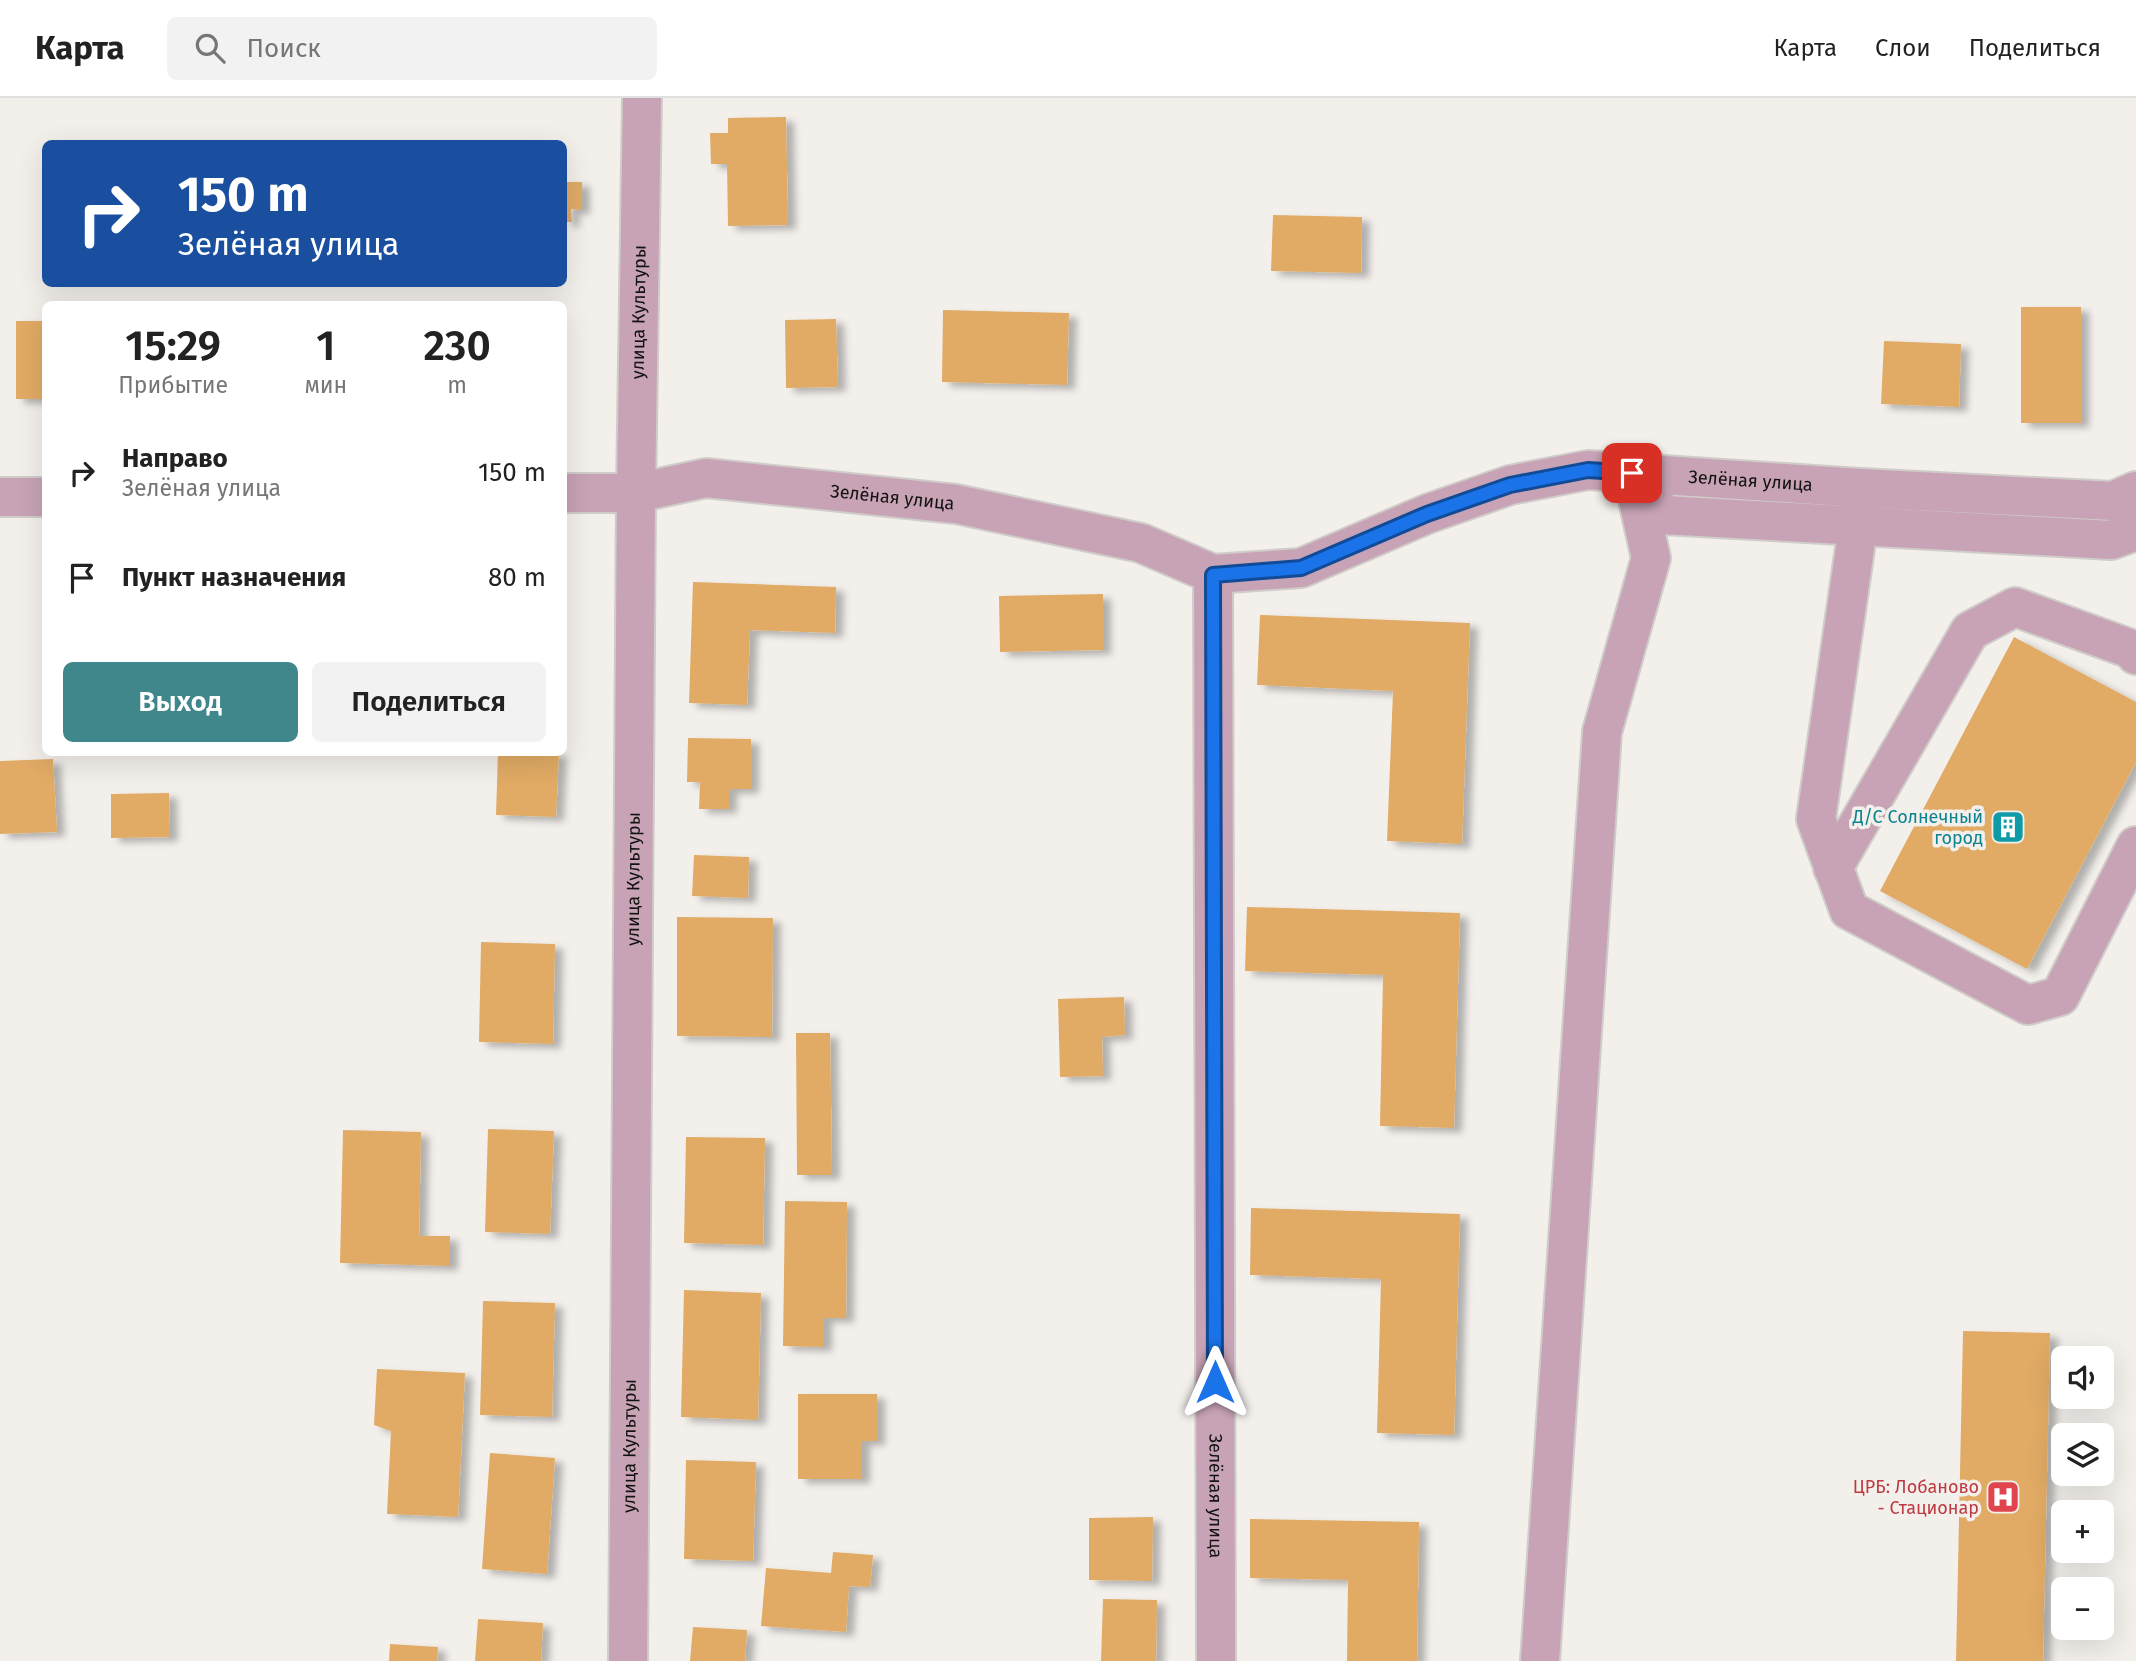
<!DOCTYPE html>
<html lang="ru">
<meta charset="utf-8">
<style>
:root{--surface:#fff;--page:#f2f2f2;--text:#222;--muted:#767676;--line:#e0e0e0;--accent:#3f878b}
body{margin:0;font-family:"Fira Sans",sans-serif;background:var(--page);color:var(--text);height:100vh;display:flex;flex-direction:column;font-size:26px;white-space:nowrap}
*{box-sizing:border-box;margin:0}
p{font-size:23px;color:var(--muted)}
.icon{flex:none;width:38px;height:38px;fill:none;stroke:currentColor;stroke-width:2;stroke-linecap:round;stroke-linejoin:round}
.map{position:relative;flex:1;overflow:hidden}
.details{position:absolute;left:42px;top:203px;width:525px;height:455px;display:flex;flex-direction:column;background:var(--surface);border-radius:10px;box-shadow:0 7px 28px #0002}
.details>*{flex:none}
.hud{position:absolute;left:42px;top:42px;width:525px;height:147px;border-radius:10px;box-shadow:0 7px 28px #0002;background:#1a4fa0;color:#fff;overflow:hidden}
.fabs{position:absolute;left:2051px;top:1248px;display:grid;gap:14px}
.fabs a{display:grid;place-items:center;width:63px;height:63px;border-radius:10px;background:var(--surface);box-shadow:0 7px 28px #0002;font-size:35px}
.pin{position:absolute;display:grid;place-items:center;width:60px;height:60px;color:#fff;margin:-30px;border-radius:14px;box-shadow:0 4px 10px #0006}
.me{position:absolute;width:77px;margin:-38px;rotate:0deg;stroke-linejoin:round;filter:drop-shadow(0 0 5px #0008)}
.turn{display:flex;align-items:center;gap:24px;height:147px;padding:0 21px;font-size:32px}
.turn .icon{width:91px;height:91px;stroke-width:2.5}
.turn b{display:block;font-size:49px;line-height:60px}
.eta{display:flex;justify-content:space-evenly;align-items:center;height:119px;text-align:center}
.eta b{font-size:42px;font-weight:600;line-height:49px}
.primary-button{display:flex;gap:14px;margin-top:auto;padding:14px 21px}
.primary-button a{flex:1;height:80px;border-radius:10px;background:var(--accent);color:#fff;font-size:28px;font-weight:600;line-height:80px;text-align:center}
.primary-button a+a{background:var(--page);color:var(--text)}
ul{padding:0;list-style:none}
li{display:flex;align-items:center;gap:21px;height:105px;padding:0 21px}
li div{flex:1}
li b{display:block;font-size:26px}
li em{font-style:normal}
header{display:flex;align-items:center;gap:42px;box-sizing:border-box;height:98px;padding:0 35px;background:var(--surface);border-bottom:2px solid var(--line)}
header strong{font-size:33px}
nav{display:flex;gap:38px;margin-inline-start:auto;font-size:24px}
.search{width:490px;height:63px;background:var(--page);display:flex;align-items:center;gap:18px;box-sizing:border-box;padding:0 24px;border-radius:10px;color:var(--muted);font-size:26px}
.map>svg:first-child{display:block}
.building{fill:#e1ab65;filter:url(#shadow)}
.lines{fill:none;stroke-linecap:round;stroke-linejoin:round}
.minor-casing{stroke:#cfccc9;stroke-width:42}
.minor{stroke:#c7a3b5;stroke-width:38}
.route-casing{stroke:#114b97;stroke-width:18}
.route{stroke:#1a73e8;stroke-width:12}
.labels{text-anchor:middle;stroke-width:7;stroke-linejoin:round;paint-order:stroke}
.street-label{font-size:18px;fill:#131211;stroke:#f3f0ec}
.culture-label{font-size:18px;fill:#0d838f;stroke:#f3f0ec;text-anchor:end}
.health-label{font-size:18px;fill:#be3a42;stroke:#f3f0ec;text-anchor:end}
</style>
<header>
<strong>Карта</strong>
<div class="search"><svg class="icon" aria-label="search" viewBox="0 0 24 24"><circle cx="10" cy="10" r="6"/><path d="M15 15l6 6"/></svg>Поиск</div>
<nav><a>Карта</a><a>Слои</a><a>Поделиться</a></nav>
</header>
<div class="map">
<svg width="2136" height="1563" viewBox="0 0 2136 1563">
<defs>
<filter id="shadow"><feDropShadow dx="8" dy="4.5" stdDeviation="3.5" flood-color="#0004"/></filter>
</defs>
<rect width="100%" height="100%" fill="#f3f0ec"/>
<path class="building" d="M786,19L788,127L728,128L727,66H711L710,35H728V20Z
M564,84H582V112L571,111L572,124H564Z
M1273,117L1362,119L1361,175L1271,173Z
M2021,209H2081V325H2021Z
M943,212L1069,215L1067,287L942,284Z
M836,221L838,289L786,290L785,222Z
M16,223H46V301H16Z
M1884,243L1961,246L1959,309L1881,306Z
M693,484L836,489L835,535L750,532L747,607L689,605Z
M1103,496V552L1000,554L999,498Z
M1260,517L1470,525L1462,746L1387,743L1393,593L1257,587Z
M2014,539L2136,604V664L2027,871L1880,793Z
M688,640L751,641V691H729V711H699L700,684H687Z
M498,654H559L556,719L496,717Z
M53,661L57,734L0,736V663Z
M169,695L170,739L111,740V696Z
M694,757L749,759L748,800L692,798Z
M1247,809L1460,815L1454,1030L1380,1028L1383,877L1245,873Z
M677,819L773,820L772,939L677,938Z
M481,844L555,846L553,946L479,944Z
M1124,899L1125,937L1102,939L1103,978L1060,979L1058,901Z
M796,935H830L832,1077H797Z
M488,1031L554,1033L550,1136L485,1134Z
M343,1032L421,1034L419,1138H450V1168L340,1165Z
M686,1039L765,1040L763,1147L684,1145Z
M785,1103L847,1104L846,1220H824V1249L783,1248Z
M1251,1110L1460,1116L1454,1337L1377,1335L1381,1181L1250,1177Z
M684,1192L761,1195L758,1322L681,1319Z
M483,1203L555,1205L552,1319L480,1317Z
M1963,1233L2050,1235L2043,1563H1956Z
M377,1271L465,1275L458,1419L387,1416L391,1333L374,1327Z
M798,1296H877V1343H862V1381H798Z
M490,1355L555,1360L547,1476L482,1471Z
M686,1362L756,1364L753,1463L684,1461Z
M1153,1419L1152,1483L1089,1482V1420Z
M1250,1421L1419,1424L1417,1563H1347L1348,1482L1250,1480Z
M833,1454L873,1457L870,1489L849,1488L846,1534L761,1528L766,1470L831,1475Z
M1103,1501L1157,1502L1156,1563H1101Z
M478,1521L543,1525L541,1563H475Z
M693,1529L747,1532L745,1563H690Z
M390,1546L438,1549L437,1563H389Z"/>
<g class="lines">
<defs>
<g id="minor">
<path d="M1635,379L1664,417L2111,442L2136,433"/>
<path d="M1860,390L1858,429L1816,721L1849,812L2028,907L2060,898L2136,748"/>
<path id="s1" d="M564,395H636L706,380L956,406L1141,445L1213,476L1301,470L1427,416L1510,387L1588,372L1860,390L2113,403L2136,393"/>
<path d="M0,399H46"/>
<path id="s2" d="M1213,476L1216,1563"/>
<path d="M1833,770L1970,533L2015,509L2131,551L2136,557"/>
<path id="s3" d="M628,1563L636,395L642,0"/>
<path d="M1540,1563L1602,634L1651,460L1632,375"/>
</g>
</defs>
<use href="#minor" class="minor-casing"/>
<use href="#minor" class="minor"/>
</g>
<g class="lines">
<defs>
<path id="route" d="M1215,1284L1213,477L1301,470L1427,416L1510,387L1588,372L1632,375"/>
</defs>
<use href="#route" class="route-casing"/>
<use href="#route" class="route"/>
</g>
<defs>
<symbol id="building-square" viewBox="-11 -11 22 22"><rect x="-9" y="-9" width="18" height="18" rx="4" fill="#0f9aa8" stroke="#f3f0ec"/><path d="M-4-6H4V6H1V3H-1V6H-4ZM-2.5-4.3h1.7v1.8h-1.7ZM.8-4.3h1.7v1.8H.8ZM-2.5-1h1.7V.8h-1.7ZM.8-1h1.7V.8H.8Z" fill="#fff"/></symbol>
<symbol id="hospital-square" viewBox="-11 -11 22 22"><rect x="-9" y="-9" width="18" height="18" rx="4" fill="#e0444e" stroke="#f3f0ec"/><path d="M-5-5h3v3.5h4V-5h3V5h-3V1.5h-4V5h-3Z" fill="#fff"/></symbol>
</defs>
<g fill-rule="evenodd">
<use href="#building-square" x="1989" y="710" width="38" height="38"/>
<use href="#hospital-square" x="1984" y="1380" width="38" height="38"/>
</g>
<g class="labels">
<g class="street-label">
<text dy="6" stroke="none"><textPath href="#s3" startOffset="1349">улица Культуры</textPath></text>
<text dy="6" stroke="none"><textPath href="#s1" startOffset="1218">Зелёная улица</textPath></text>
<text dy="6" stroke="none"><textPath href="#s1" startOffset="331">Зелёная улица</textPath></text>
<text dy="6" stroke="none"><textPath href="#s3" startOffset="782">улица Культуры</textPath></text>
<text dy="6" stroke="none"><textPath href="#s3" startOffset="215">улица Культуры</textPath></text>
<text dy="6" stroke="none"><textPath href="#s2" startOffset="922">Зелёная улица</textPath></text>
</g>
<g class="culture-label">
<text x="1983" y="725">Д/С Солнечный<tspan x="1983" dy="21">город</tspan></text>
</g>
<g class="health-label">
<text x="1979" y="1395">ЦРБ: Лобаново<tspan x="1979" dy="21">- Стационар</tspan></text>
</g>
</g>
</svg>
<div class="fabs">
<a><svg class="icon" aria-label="sound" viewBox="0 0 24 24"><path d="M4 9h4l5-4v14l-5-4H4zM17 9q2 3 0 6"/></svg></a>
<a><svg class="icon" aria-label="layers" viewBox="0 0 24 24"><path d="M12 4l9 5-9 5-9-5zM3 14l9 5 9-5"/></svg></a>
<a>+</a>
<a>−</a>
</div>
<div class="pin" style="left:1632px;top:375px;background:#d93025"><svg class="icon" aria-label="arrive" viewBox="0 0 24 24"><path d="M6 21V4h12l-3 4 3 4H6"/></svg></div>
<svg class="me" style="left:1215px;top:1284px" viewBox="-20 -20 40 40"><path d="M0-17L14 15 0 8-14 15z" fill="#1a73e8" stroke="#fff" stroke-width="4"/></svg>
<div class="hud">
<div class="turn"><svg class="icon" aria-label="right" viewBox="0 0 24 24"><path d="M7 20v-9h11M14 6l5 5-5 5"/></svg><div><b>150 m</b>Зелёная улица</div></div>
</div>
<section class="details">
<div class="eta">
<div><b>15:29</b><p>Прибытие</p></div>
<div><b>1</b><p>мин</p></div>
<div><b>230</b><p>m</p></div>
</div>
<ul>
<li><svg class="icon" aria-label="right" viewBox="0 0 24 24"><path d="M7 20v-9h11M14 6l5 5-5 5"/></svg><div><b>Направо</b><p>Зелёная улица</p></div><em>150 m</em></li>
<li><svg class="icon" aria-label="arrive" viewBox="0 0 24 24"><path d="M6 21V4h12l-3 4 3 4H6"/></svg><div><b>Пункт назначения</b></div><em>80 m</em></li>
</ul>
<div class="primary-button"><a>Выход</a><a>Поделиться</a></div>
</section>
</div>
